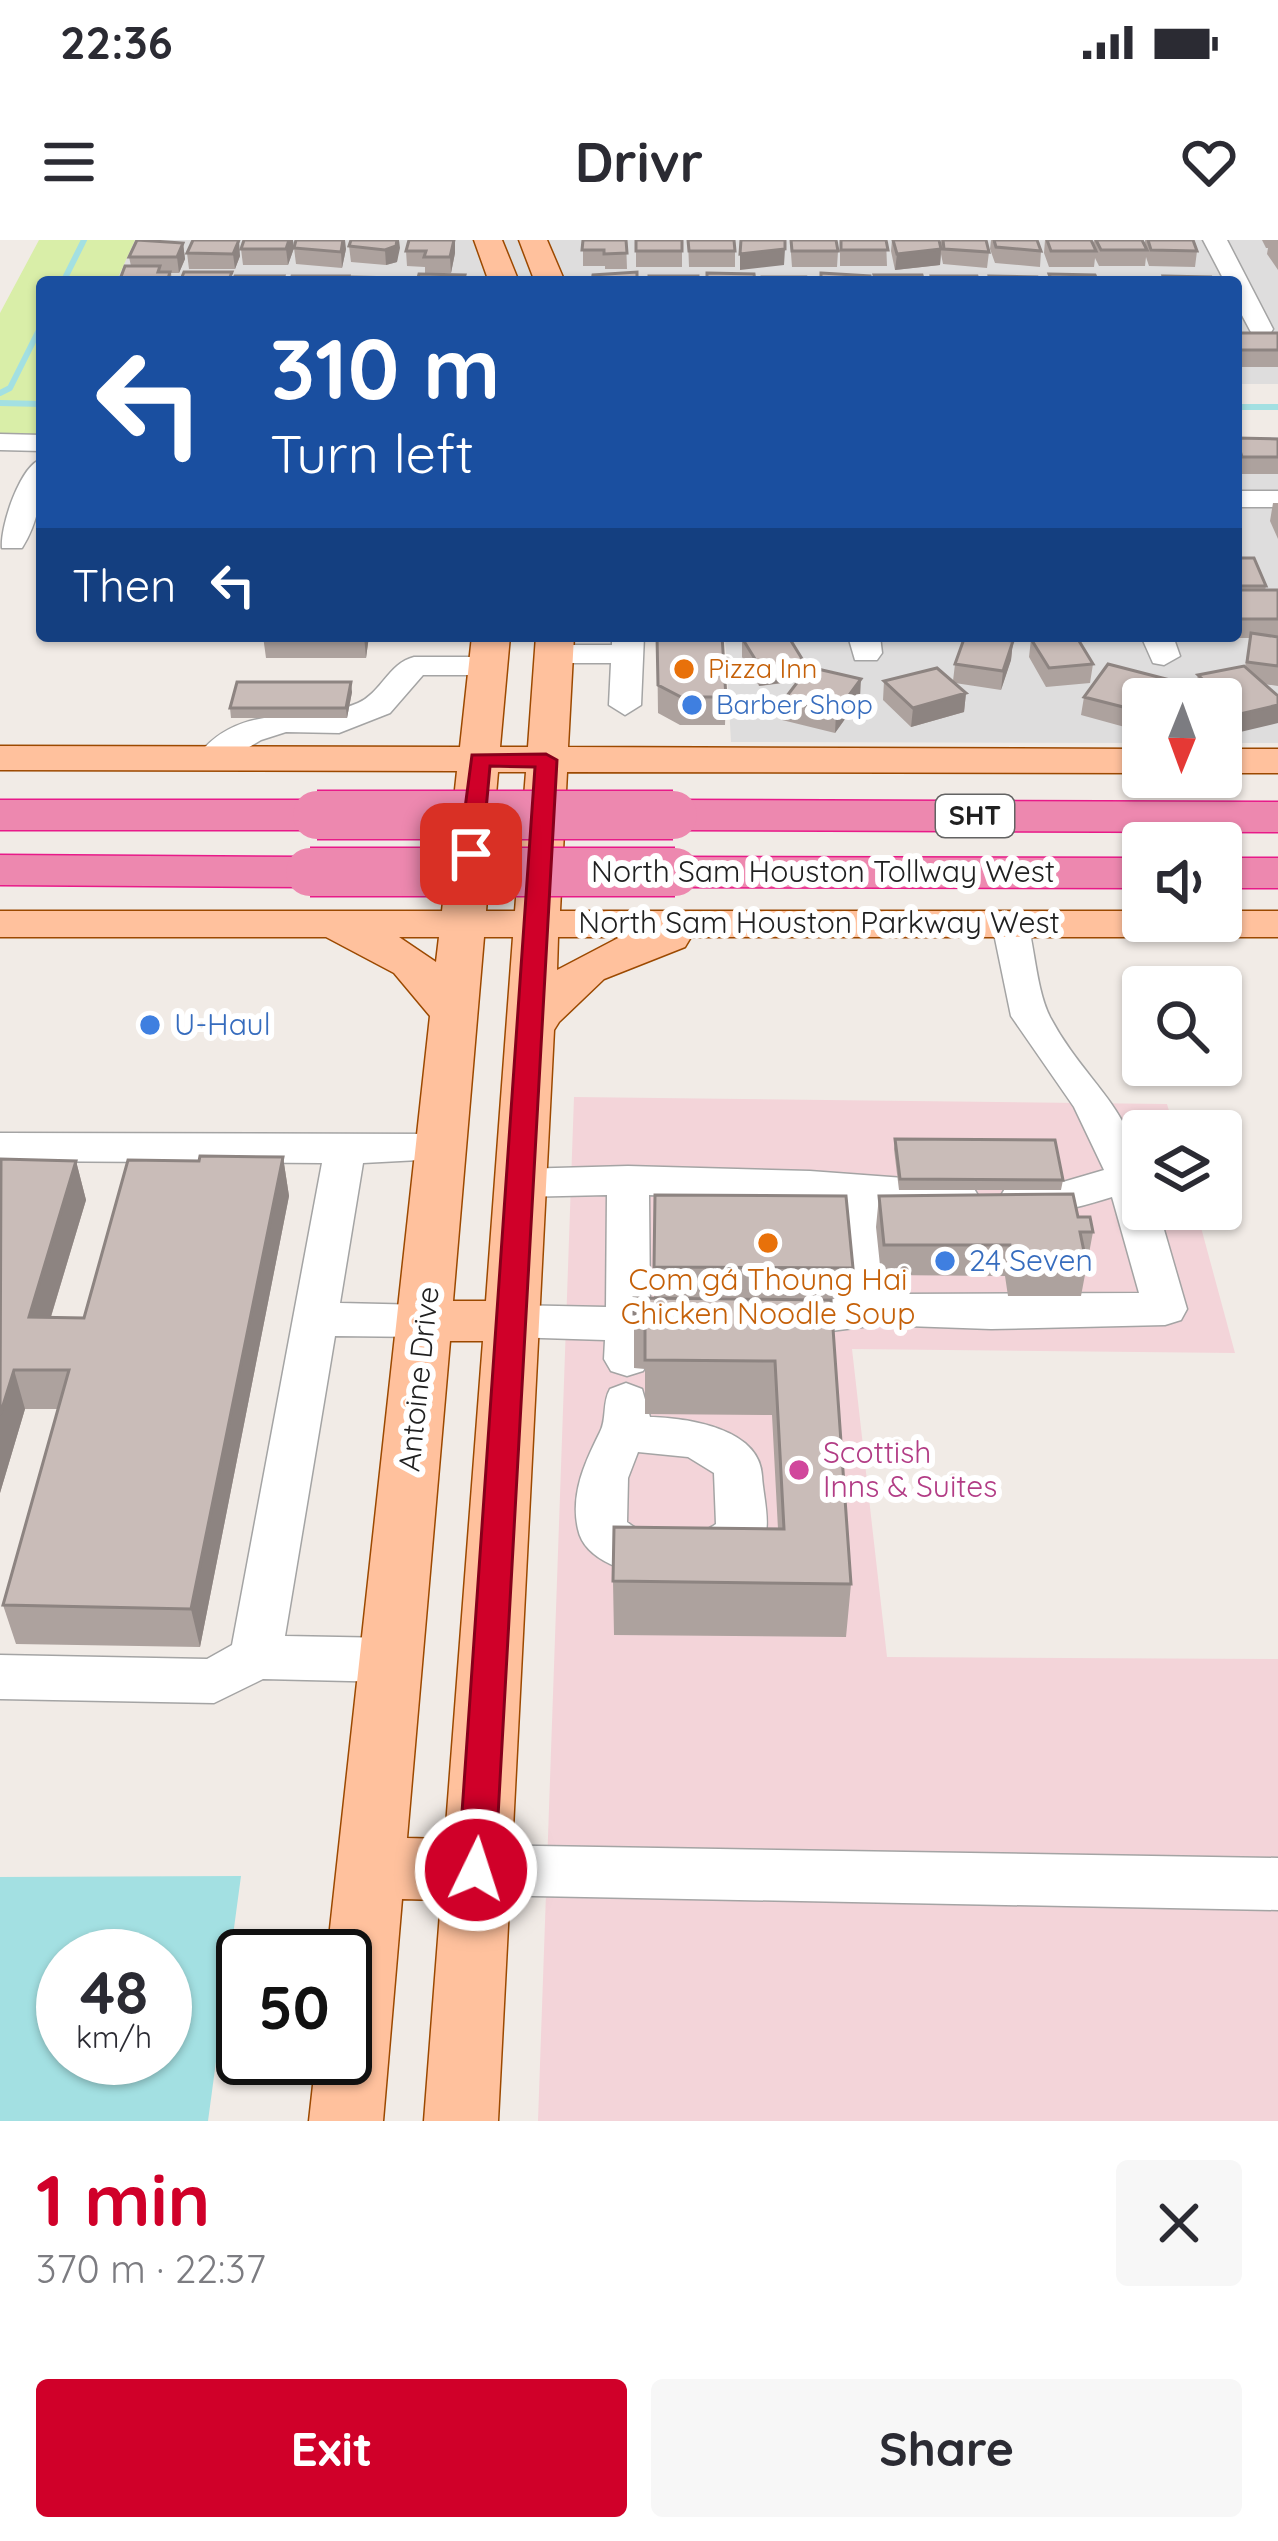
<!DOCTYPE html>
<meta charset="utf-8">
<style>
:root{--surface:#fff;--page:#f7f7f7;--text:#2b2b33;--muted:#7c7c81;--accent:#d00029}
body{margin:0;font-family:Quicksand,sans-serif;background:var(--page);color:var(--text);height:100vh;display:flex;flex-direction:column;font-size:45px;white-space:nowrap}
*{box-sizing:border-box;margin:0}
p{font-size:39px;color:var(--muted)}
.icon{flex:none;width:66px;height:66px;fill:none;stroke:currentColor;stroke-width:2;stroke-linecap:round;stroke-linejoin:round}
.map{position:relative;height:1881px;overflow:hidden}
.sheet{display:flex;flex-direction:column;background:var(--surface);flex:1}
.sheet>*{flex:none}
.banner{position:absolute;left:36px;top:36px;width:1206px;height:366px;border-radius:12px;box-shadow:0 3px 9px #0004;background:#1a4fa0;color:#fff;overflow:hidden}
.needle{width:78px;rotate:181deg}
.buttons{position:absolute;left:1122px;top:438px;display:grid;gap:24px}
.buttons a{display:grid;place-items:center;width:120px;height:120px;border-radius:12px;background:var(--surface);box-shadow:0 3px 9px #0004;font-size:60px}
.speed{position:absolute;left:36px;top:1689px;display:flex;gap:24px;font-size:60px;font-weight:700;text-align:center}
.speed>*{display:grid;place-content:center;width:156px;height:156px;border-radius:50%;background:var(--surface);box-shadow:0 3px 9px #0004;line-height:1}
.speed small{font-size:30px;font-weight:400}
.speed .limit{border:6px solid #111;border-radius:18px;background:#fff;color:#111}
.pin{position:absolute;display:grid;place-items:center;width:102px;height:102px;color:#fff;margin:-51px;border-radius:24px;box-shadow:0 6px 18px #0006}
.me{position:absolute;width:132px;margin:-66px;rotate:4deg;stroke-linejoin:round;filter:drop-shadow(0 0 9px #0008)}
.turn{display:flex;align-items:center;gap:42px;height:252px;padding:0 36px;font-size:54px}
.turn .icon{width:156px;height:156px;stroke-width:2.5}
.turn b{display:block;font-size:84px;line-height:102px}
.then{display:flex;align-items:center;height:114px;padding:0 36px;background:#0003;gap:24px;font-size:45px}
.round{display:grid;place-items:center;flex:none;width:126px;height:126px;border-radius:12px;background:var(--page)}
.summary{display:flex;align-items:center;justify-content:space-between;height:204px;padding:0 36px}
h1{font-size:72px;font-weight:700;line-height:90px;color:var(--accent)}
.button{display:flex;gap:24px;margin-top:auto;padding:24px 36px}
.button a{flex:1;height:138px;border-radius:12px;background:var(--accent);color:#fff;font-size:48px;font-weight:700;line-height:138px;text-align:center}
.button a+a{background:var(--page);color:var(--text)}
.status{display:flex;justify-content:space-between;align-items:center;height:84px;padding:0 60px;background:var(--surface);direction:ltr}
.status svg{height:33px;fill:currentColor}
header{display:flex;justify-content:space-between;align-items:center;height:156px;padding:0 36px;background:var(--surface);font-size:54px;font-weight:700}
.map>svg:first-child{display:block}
.residential{fill:#dedddd}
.commercial{fill:#f3d4d9}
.grass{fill:#d9eea8}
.water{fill:#a3e0e2;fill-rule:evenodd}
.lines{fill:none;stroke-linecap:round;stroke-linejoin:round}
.stream{stroke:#a3e0e2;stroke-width:6}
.minor-casing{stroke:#a4a4a4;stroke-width:3}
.major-casing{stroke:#9c4900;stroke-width:3}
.highway-casing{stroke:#e81a89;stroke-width:3}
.minor{fill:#fff;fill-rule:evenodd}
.major{fill:#ffc19d;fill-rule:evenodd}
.highway{fill:#ed88af;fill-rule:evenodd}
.highway-bridge-casing{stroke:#e81a89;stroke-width:51;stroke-linecap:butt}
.highway-bridge{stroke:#ed88af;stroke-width:48}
.wall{fill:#ada29e}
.shaded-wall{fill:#8d8481}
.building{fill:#c9bcb8;stroke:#8d8481;stroke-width:3}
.route{fill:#d00029;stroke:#87001b;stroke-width:3}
.food-dot{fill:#e8710a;stroke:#fff;stroke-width:4.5}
.shop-dot{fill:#3f7fe0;stroke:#fff;stroke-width:4.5}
.hotel-dot{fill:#d1479c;stroke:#fff;stroke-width:4.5}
.labels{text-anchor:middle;stroke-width:12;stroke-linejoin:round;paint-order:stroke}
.far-food-label{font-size:27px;fill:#c56008;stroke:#fff;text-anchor:start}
.far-shop-label{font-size:27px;fill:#366cbe;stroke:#fff;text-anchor:start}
.shield{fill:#fff;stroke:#636363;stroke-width:3}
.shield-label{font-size:27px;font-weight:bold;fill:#202020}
.street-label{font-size:30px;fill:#202020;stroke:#fff}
.shop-label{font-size:30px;fill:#366cbe;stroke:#fff;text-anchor:start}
.food-label{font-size:30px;fill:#c56008;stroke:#fff}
.hotel-label{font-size:30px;fill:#b23c85;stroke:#fff;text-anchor:start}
</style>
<div class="status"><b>22:36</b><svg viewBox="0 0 49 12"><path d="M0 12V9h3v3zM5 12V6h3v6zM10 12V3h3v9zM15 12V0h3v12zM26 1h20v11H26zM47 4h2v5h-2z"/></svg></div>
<header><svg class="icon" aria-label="menu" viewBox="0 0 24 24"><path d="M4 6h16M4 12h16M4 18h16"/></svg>Drivr<svg class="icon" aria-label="heart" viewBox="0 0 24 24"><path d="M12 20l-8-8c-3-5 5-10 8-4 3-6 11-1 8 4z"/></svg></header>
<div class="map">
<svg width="1278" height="1881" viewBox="0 0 1278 1881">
<rect width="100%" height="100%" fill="#f1ebe6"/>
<path class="residential" d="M135,0H1278V144H1236V42H116Z
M1236,197H1278V503H1221V459H1143V503L731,502L725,396H1236Z"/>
<path class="commercial" d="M574,857L1167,864L1175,891H1143V969H1196L1235,1113L852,1109L887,1417L1278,1419V1881H538Z"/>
<path class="grass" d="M39,0H135L116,42H42V196L0,195V73Z"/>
<path class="water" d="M241,1636L208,1881H0V1637ZM63,1716H165V1818H63Z"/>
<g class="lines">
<path class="stream" d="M63,42L84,0
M0,153L10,148L42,84
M0,163L42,164
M1236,167H1278"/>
<defs>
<path id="minor" d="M1203,0H1227L1273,89L1270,94H1252L1236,64V42H1225Z
M0,194L42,195V211L0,210Z
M42,219C42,252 40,279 22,308H2C0,287 20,225 42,219Z
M1236,251H1278V267H1236Z
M612,396H644L641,465L625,475L609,465L611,423H554L538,414L554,405H612Z
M848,396H880L882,413L877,420H855Z
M1141,396H1173L1180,416L1164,425L1153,423Z
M414,417H489L505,426L489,435H423L390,473L339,493L286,492L261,500L212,529L195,519C240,458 304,486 358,463C381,453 389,423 414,417Z
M1010,673L1023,676L1028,684C1035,712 1037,751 1050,777C1090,852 1143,870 1143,969H1158L1187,1069L1181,1080L1165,1085L991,1089L878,1085L776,1098L760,1094L754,1082L760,1070L854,1056L842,963L649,955L650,1067L706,1071L712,1083L706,1095L650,1100V1119L643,1131L627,1136L611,1131L604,1119L605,1100L510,1097L494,1093L488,1081L494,1069L510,1065L606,1067L607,955L519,957L504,953L498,943L504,933L519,929L628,926L810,931L958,942L973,947L979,957L973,967L958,972L886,968L898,1054L1139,1053L1112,957C1077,968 1043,978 1006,967L1000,957L1006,947L1063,942L1104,930L1074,867L1011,776L992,684L997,676Z
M0,893L442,894L457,898L463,908L457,918L363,923L340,1063L425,1065L441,1069L447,1081L441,1093L425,1097L335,1096L285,1396L392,1398L410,1405L418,1420L410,1435L392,1442L263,1439L214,1463L0,1459V1415L207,1419L232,1405L322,923L0,921Z
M626,1143L642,1149L650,1177C687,1178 760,1188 762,1236C763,1253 769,1276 766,1292C753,1353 590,1351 578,1289C570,1254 585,1222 600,1192C607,1179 602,1163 610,1149ZM638,1212L688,1217L714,1233L716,1284C688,1304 653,1303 627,1282L628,1238Z
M476,1605L1278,1618V1670L476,1655L456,1648L448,1630L456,1612Z"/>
<path id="major" d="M474,0H502L519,42H489Z
M519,0H547L565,42H535Z
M472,396H510L500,507H528L536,396H574L568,507L1143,509V533L567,532L560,671H1143V681H1221V671H1278V697H691L685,707L604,739L559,782L554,790L498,1881H424L441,1660L402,1659L383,1881H309L316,1818H345V1716H327L430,776L394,733L326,697H0V671H442L457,531L0,530V506L460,507ZM498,532H526L515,671H486ZM399,697H439L436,722ZM484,697H513L486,1061H453ZM558,697H620L557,730ZM450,1101H483L445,1599L407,1598Z
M1221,509H1278V533H1221Z"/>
<path id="highway" d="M0,560H317L335,564L342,575L335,586L317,590H0Z
M673,560L1278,562V592L673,590L655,586L648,575L655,564Z
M0,615L310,617L328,621L336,632L328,643L310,647L0,645Z
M675,617L1143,618V648L675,647L657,643L649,632L657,621Z
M1221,618H1278V648H1221Z"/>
</defs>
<use href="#minor" class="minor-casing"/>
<use href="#major" class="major-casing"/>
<use href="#highway" class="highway-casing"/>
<use href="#minor" class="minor"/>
<use href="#major" class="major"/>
<use href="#highway" class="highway"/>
<defs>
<path id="highway-bridge" d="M317,575H673
M310,632H675"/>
</defs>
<use href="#highway-bridge" class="highway-bridge-casing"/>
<use href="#highway-bridge" class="highway-bridge"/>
</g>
<path class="wall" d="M193,0L240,16L235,29H189L187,13Z
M351,0H399L397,22L386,25L351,22L349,6Z
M583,0H626L627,29H605V26H583Z
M636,0H682V27H636Z
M688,0L735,11V27H689Z
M790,0L838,11L837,27H792Z
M840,0H886L887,26H840Z
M892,0H939L940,6L941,0H986L989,12L987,28L943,24L941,14L940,25L895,30L891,11Z
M991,0H1037L1041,11L1040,27L995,23L990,9Z
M1045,0H1091L1093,4L1094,0H1142L1145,5V0H1193L1197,11L1195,27L1149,26L1146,17L1145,26H1099L1095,18L1094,27H1049L1044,13Z
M1262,0H1278V30L1267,14L1268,8H1266Z
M183,3L185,19L179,33H171L172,42L131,26L129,17Z
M294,8L288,25H243L241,9Z
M294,8L346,9L342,28L296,24Z
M406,11L455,13L451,33H425V27L407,26Z
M1236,93H1278V127H1237Z
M1236,198L1278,199V234H1239L1236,227Z
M1273,263H1278V299L1270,281Z
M1236,271L1241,284L1238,301H1236Z
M1236,308L1239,315L1238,318L1266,346L1265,350H1278V446L1264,444L1236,493L1221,479V459H1199L1194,454L1198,435L1245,427L1250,398H1221V396H1236Z
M263,396H369L366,418H266Z
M657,396L726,457L725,485H680L658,473Z
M742,396H794L792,403L804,422L803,436L860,458L835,493L782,480L783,461L799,441L759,446L742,417Z
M1006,396V400L1013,401L1011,420L1001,450L955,443L966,453L964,472L911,487L883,460L884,441H953L955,424L964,398L933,396Z
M1031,399L1093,424L1090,443L1046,447L1029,417Z
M352,452L347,478H231L230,468Z
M1084,457L1143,459V492L1081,475Z
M895,899L1063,940L1061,950H899L894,909Z
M283,917L289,956L200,1407L16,1404L3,1365L58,1169H25L0,1253V922L76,921L86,960L51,1077L84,1078L199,921Z
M655,955L853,1028L850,1059L654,1057Z
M879,956L1078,977L1093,992L1081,1056H1008L1005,1036L881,1035L876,987Z
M634,1058L831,1060L851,1344L846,1397L614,1395L613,1341L778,1289L772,1175L645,1174V1129L634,1128Z"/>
<path class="shaded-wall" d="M239,0L240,16L235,29L233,14Z
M289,0H293L294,8L288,25L286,9Z
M343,0H345L346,9L342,28L341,12Z
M397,0H399L400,8L397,22L386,25L385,10Z
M455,0V13L451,33L450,17Z
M183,3L185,19L179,33L177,17Z
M785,9L784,25L740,30V14Z
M941,9L940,25L895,30L897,14Z
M364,396H369L366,418Z
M1013,401L1011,420L1001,450L1003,431Z
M804,422L803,440L759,446L760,427Z
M861,439L860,458L835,493L836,473Z
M351,442L352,452L347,478L346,468Z
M966,453L964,472L911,487L913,468Z
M1278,465V483L1236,493L1240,474Z
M283,917L289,956L200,1407L191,1369Z
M76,921L86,960L39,1116L29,1077Z
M14,1130L25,1169L0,1253V1175Z"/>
<path class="building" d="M137,0L183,3L177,17H129Z
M193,0H239L233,14L187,13Z
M244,0H289L286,9H241Z
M296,0H343L341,12L294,8Z
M351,0H397L396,6L385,10L349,6Z
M409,0H454L450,17H424L426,11H406Z
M583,0H626L627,13L604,14V10H582Z
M636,0H682V11H636Z
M688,0H734L735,11H689Z
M741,0H785V9L740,14Z
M791,0H836L838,11H792Z
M841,0H886L888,10H841Z
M893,0H939L941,9L897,14Z
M943,0H986L989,12L944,9Z
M994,0H1037L1041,11L996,7Z
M1047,0H1091L1096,11H1051Z
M1096,0H1142L1147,10H1101Z
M1148,0H1193L1197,11L1151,10Z
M125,26H160L158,32H170L167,42H119Z
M184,32H232L228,42H180Z
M637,32V42H592L593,35Z
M707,33L754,34L755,42H707Z
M821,33L870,36V42H821Z
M419,34L465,35L463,42H417Z
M1049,34L1095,35L1098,42H1052Z
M874,35H922L924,42H876Z
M235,36H284L282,42H232Z
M292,36H349L347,42H290Z
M649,36H698V42H649Z
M931,36H977L979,42H932Z
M989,36L1037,37L1038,42H990Z
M1163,36L1211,37L1213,42H1165Z
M351,37L401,38L400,42H350Z
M762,37H806L807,42H762Z
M1104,39H1151L1153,42H1105Z
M1236,93H1278V110H1240L1236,103Z
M1236,198L1278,199V217H1242Z
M1236,318H1254L1266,346H1236Z
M1236,350H1278V379H1236Z
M1251,393L1278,397V426L1247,422Z
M657,396H722L726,457H681L658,445Z
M757,396H788L804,422L760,427L742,398Z
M965,396L1013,401L1003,431L955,424Z
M1061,396H1076L1093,424L1049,428L1031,399Z
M1108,424L1166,439L1157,452L1166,455L1163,459H1143V472L1084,457Z
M1244,426L1278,456V465L1240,474L1198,435Z
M809,427L861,439L836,473L783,461Z
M937,428L966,453L913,468L884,441Z
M237,442H351L346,468H230Z
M895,899L1055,900L1063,940L900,939Z
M200,916L283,917L191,1369L3,1365L69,1130H14L0,1175L1,919L76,921L29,1077L84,1078L128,920L199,921Z
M1073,954L1078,977H1090L1093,992H1080L1087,1026L1013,1025L1010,1005H884L879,956Z
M655,955L846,956L853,1028L654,1027Z
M634,1058L831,1060L851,1344L613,1341L614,1287L784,1289L775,1121L645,1120V1074H634Z"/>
<path class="route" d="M546,514L557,520L495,1630L489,1642L476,1647L464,1642L458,1630L535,527L490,526L482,614L471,620L459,614L472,515Z"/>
<g class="food-dot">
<circle cx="684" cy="429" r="12"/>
<circle cx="768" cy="1003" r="12"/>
</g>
<g class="shop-dot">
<circle cx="692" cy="465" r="12"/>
<circle cx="150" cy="785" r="12"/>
<circle cx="945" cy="1021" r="12"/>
</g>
<circle class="hotel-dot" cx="799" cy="1230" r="12"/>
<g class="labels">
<g class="far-food-label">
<text x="708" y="438">Pizza Inn</text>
</g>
<g class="far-shop-label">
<text x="716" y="474">Barber Shop</text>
</g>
<rect class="shield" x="936" y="555" width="78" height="42" rx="9"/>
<g class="shield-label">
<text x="975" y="585">SHT</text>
</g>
<g class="street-label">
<text x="823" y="642">North Sam Houston Tollway West</text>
<text x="819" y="693">North Sam Houston Parkway West</text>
<text transform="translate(419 1139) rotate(-84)" y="10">Antoine Drive</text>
</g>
<g class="shop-label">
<text x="174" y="795">U-Haul</text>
<text x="969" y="1031">24 Seven</text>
</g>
<g class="food-label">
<text x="768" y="1050">Com gá Thoung Hai<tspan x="768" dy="34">Chicken Noodle Soup</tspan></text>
</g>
<g class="hotel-label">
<text x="823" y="1223">Scottish<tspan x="823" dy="34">Inns &amp; Suites</tspan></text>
</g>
</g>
</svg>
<div class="buttons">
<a><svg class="needle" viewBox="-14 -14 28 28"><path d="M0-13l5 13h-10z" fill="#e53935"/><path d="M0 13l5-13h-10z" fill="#7c7c81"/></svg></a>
<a><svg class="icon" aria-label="sound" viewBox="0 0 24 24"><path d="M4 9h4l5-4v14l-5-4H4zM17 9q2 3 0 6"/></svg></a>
<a><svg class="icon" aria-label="search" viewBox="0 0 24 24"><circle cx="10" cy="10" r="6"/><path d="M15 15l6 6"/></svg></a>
<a><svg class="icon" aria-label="layers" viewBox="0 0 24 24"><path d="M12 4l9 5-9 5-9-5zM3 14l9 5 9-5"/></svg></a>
</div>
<div class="speed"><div>48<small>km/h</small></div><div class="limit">50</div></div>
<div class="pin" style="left:471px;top:614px;background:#d93025"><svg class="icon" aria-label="arrive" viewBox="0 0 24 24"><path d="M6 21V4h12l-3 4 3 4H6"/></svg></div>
<svg class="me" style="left:476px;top:1630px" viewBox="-20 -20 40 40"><circle r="17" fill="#d00029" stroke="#fff" stroke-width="3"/><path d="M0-11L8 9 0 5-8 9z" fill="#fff"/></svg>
<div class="banner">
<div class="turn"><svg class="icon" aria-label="left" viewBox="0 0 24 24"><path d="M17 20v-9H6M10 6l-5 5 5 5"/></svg><div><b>310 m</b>Turn left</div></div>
<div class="then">Then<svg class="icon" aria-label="left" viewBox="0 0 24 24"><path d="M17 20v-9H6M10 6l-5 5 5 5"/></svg></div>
</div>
</div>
<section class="sheet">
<div class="summary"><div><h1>1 min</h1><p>370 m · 22:37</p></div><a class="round"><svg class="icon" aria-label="close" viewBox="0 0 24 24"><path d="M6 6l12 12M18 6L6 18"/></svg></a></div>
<div class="button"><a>Exit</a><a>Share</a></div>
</section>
